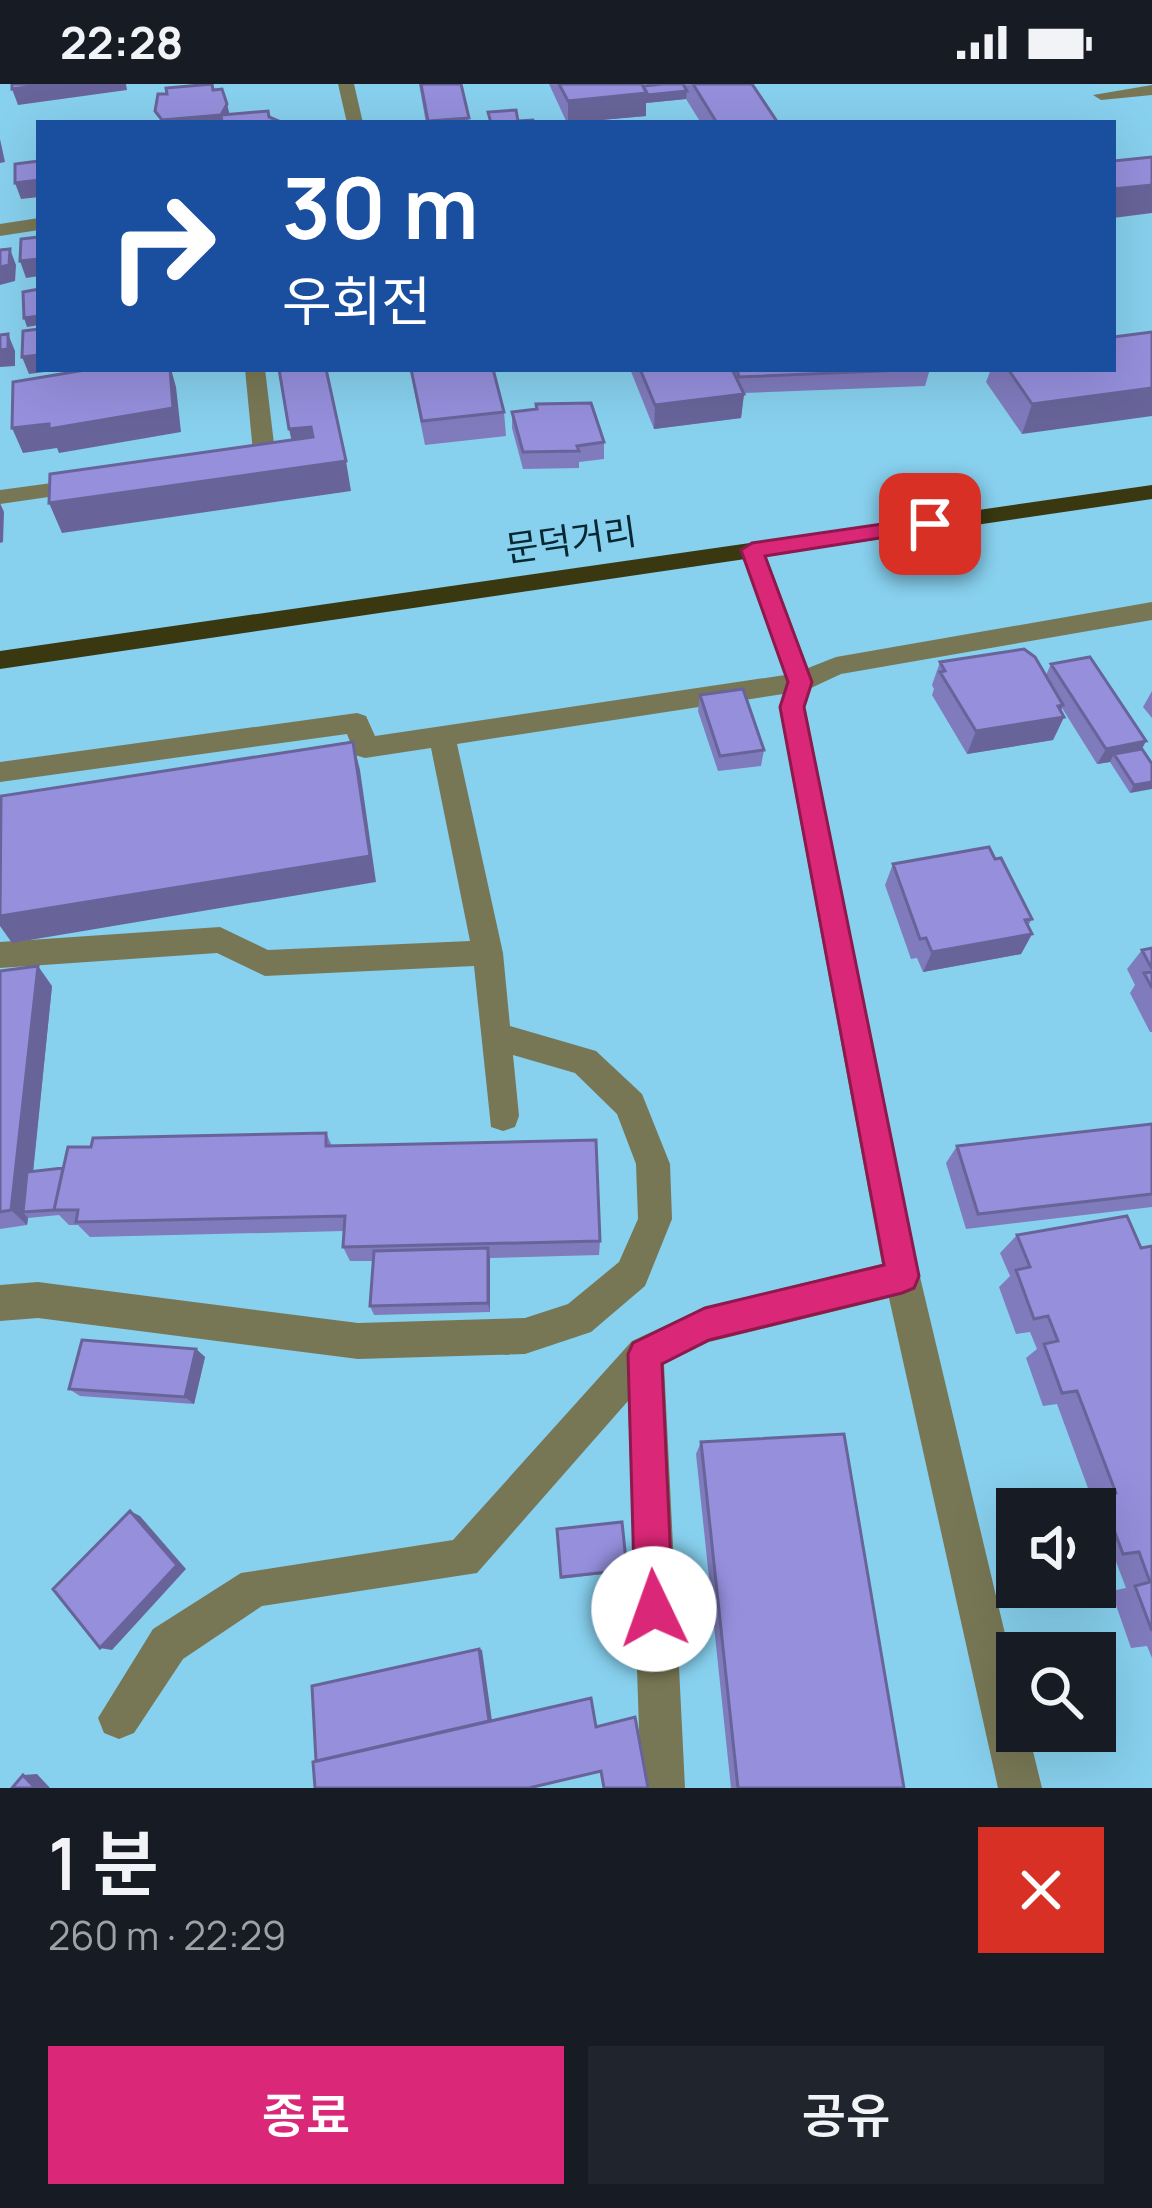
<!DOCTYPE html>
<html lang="ko">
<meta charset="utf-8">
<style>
:root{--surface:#171b24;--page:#20242c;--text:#f1f3f6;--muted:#9ea1a6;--accent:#db2777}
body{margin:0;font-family:Manrope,"Noto Sans KR",sans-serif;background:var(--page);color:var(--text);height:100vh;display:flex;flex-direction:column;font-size:45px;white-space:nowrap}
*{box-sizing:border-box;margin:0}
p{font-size:39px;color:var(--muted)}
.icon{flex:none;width:66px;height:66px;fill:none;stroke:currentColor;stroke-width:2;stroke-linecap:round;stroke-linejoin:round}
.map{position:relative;height:1704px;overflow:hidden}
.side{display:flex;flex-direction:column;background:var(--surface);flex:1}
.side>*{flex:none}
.top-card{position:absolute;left:36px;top:36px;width:1080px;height:252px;border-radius:0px;box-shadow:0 12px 48px #0002;background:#1a4fa0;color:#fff;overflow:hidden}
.fabs{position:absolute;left:996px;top:1404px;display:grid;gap:24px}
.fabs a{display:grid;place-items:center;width:120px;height:120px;border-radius:0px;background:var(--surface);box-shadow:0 12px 48px #0002;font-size:60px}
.pin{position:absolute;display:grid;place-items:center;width:102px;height:102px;color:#fff;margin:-51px;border-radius:24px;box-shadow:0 6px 18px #0006}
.me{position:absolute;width:132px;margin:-66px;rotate:357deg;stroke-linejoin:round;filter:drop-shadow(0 0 9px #0008)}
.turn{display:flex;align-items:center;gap:42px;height:252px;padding:0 48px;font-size:54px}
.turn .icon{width:156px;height:156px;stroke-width:2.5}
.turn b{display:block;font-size:84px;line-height:102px}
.round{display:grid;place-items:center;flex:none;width:126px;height:126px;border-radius:0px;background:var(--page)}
.summary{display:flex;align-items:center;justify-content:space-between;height:204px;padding:0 48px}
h1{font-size:72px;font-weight:600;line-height:90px}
.primary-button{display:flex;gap:24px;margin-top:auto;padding:24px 48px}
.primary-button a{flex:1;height:138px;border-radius:0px;background:var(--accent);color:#fff;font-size:48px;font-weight:600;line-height:138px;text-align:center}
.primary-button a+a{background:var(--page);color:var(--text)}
.status{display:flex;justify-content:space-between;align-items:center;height:84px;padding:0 60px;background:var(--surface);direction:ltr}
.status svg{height:33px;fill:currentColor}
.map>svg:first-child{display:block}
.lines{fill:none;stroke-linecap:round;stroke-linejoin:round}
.minor{fill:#787755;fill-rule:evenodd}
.major{fill:#393811;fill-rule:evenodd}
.wall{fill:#807bbd}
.shaded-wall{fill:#68649a}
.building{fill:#958fdc;stroke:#68649a;stroke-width:3}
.route{fill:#db2777;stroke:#8e194d;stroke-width:3}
.labels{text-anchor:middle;stroke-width:12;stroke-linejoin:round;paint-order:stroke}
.street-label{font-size:36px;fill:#072733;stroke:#87d0ee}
</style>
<div class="status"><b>22:28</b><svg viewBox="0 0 49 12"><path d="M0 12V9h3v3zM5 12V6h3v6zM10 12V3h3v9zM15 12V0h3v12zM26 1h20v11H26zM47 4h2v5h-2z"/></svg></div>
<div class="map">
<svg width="1152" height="1704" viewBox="0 0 1152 1704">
<rect width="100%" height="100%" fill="#87d0ee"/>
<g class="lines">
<path class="minor" d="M338,0H354L363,39H347Z
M1152,1V11L1101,16L1093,11Z
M39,134V146L0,152V140Z
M245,285H265L275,368L267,383L238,389L227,382L253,368Z
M89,394L100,401L97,406L0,420V406Z
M752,458L764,466L808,584L836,573L1152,518V536L841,590L811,604L805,623L920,1193L1017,1600V1647H1028L1042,1704H998L889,1214L709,1258L664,1280L685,1704H641L628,1317L477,1489L262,1522L183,1575L134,1649L119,1655L104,1649L98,1634L153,1545L241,1489L453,1456L632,1257L705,1223L882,1180L779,623L783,610L457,660L503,869L510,942L596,967L642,1010L670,1080L672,1135L645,1202L591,1248L525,1270L358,1275L38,1234L0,1237V1201L38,1198L358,1239L525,1234L568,1220L619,1178L638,1135L636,1080L617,1030L575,989L513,971L519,1032L515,1043L503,1047L491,1043L474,882L265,892L217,869L0,884V858L220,843L268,866L470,857L431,664L365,674L355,671L347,650L0,698V678L357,629L366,632L375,652L785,591L740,466Z"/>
<path class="major" d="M1152,401V415L0,585V567Z"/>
</g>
<path class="wall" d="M419,0H461L469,39H426Z
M549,0H642L643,2L663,0H752L778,39H701L686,15L646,19V32L567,39Z
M410,285H493L504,328L506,352L425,361Z
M630,285H930L925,302L744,309L741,334L654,345Z
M991,285H1113L1022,350L986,298Z
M536,320L604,358V375L579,378V384L523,385L512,344V328L536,325Z
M940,578L1046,591L1051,580L1146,657L1142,665L1152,680L1130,709L1110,678L1097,680L1062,624L1061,627L1064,633L1053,656L967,670L932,611L934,605L932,601Z
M1152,607V634L1143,623Z
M700,611L764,666L761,682L718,687L698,627Z
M995,775L1032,835L1028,842L1032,850L1021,870L923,888L917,874L911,875L885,801L893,780Z
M1152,864V948H1150L1130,909L1135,901L1127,885L1142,866Z
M0,887L52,902L33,1087L326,1049L332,1062L600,1157L599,1171L490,1174V1228L374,1231L370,1222L373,1177H350L343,1163L344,1147L90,1153L78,1141H69L59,1131L28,1134L27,1141L0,1145Z
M1152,1040V1123L966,1145L946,1079L957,1062Z
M1017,1151L1141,1164L1152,1162V1574L1147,1562L1131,1564L1111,1507L1126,1504L1115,1475L1100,1477L1095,1465V1425H1081L1079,1421L1092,1415L1057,1320L1043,1322L1026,1274L1037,1265L1030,1248L1016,1250L999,1203L1010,1192L1000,1169Z
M196,1265L205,1273L194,1320L80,1312L69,1305Z
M701,1358L904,1704H731L696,1370Z
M557,1445L627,1486L626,1487L561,1495Z"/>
<path class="shaded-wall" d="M49,0H126L127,6L18,21L12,5Z
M687,7L686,15L646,19V32L568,39V17L647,9Z
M227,20L231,36L229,39H163L162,36Z
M0,55L5,78L0,79Z
M39,96V113L21,115L15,99Z
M1152,101V129L1113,134V105Z
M10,165L16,181L15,197L0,201V183Z
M39,175V192L26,194L20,177Z
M39,232V241L27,243L24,234Z
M8,250L15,267V282L0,283V266Z
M39,271V285H69L29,290L22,273Z
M171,285L176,303L181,348L59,369L57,364L23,369L12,344Z
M1152,304V332L1022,350L1032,320Z
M744,310L741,334L654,345L655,321Z
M311,343L317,373L296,376L289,345Z
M346,377L351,407L62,449L49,419Z
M0,419L4,428L3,458L0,459Z
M1063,621L1057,634L1064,633L1053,656L967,670L976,647Z
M1146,657L1137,673L1114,670L1110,678L1097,680L1106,665Z
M353,658L360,686L376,798L12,859L0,842V832Z
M1152,698V705L1130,709L1134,701Z
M1032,850L1021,870L923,888L932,868Z
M38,882L52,902L29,1128H23L28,1134L27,1141L11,1126Z
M488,1164L490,1173V1228L488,1219Z
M196,1265L205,1273L194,1320L185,1313Z
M130,1427L140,1432L186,1485L112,1566L100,1564Z
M479,1565L482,1566L492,1637H489Z
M37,1690L50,1704H35L23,1691Z"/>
<path class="building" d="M12,0H49L12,5Z
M212,0L213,6L222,5L227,20L221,31L162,36L155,27L158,10H167L166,4Z
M421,0H461L469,34L428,37Z
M559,0H642L647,9L568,17Z
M663,0H683L687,7L647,11L643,2Z
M693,0H752L778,39H717Z
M516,26L518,37L533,36L534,39H491L488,28Z
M268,27L269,33L283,39H220L222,38L221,31Z
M1152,73V101L1113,105V77Z
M39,77V96L15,99V80Z
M39,153V175L20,177L21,155Z
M10,165L9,181L0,183V166Z
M39,205V232L24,234L23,208Z
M39,245V271L22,273L23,247Z
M1152,248V304L1032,320L1008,285H1113V253Z
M8,250V265L0,266V251Z
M91,285H170L173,324L49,345V340L12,344L13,298Z
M279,285H326L346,377L49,419L50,390L313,353L311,343L289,345Z
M411,285H493L504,328L422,337Z
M640,285H732L744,310L655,321Z
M737,285H928L739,293Z
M591,319L604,358L577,362L579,367L523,368L512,328L537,325L536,320Z
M1024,565L1035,573L1063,621L1058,622L1064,633L976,647L940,588L945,587L940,578Z
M1090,573L1146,657L1106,665L1051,580Z
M743,605L764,666L720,672L700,611Z
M353,658L370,772L0,832L1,712Z
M1142,665L1152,680V698L1134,701L1114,670Z
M989,763L995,775L1001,774L1032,835L1025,836L1032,850L932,868L926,854L920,855L893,780Z
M1152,864V885L1142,866Z
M38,882L11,1126L0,1128V887Z
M1152,888V904L1144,889Z
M1152,1040V1110L978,1130L957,1062Z
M326,1049V1062L596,1056L600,1157L343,1163L345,1132L76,1138L78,1126H54L68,1063H91L93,1054Z
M63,1084L54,1126L23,1128L27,1088Z
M1127,1132L1141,1164L1152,1162V1547L1135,1502L1150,1498L1139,1468L1123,1470L1101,1411L1116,1409L1077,1307L1062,1309L1044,1260L1058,1257L1048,1232L1034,1235L1016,1186L1030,1183L1017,1151Z
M488,1164V1219L370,1222L374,1167Z
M82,1256L196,1265L185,1313L69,1305Z
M844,1350L904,1704H738L701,1358Z
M130,1427L177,1481L100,1564L53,1505Z
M622,1438L627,1486L561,1493L557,1445Z
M479,1565L489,1637L316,1677L312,1602Z
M591,1614L596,1643L635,1633L648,1704H604L601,1687L529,1704H315L313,1678Z
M23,1691L35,1704H12Z"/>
<path class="route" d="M930,433L937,435V445L765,472L812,598L804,623L919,1192L914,1204L902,1209L709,1256L662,1280L673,1525L667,1538L654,1544L641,1538L635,1525L628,1270L633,1259L705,1224L884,1181L780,623L788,598L741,466L752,459Z"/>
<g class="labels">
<g class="street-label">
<text transform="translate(571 456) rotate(-8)" y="13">문덕거리</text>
</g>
</g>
</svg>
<div class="fabs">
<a><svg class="icon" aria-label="sound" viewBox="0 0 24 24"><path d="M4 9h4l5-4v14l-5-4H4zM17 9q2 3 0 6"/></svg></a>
<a><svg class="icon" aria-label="search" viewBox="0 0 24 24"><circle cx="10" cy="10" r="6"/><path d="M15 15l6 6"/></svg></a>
</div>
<div class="pin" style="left:930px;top:440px;background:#d93025"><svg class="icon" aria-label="arrive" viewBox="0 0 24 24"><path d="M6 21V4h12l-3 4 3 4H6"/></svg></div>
<svg class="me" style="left:654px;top:1525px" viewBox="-20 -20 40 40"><circle r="19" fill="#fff"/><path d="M0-13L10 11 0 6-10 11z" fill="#db2777"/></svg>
<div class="top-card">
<div class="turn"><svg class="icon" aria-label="right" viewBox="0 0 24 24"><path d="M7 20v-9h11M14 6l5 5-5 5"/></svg><div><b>30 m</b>우회전</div></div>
</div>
</div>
<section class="side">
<div class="summary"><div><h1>1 분</h1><p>260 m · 22:29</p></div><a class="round" style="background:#d93025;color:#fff"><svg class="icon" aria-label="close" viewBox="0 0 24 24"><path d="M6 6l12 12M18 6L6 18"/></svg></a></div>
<div class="primary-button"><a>종료</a><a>공유</a></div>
</section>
